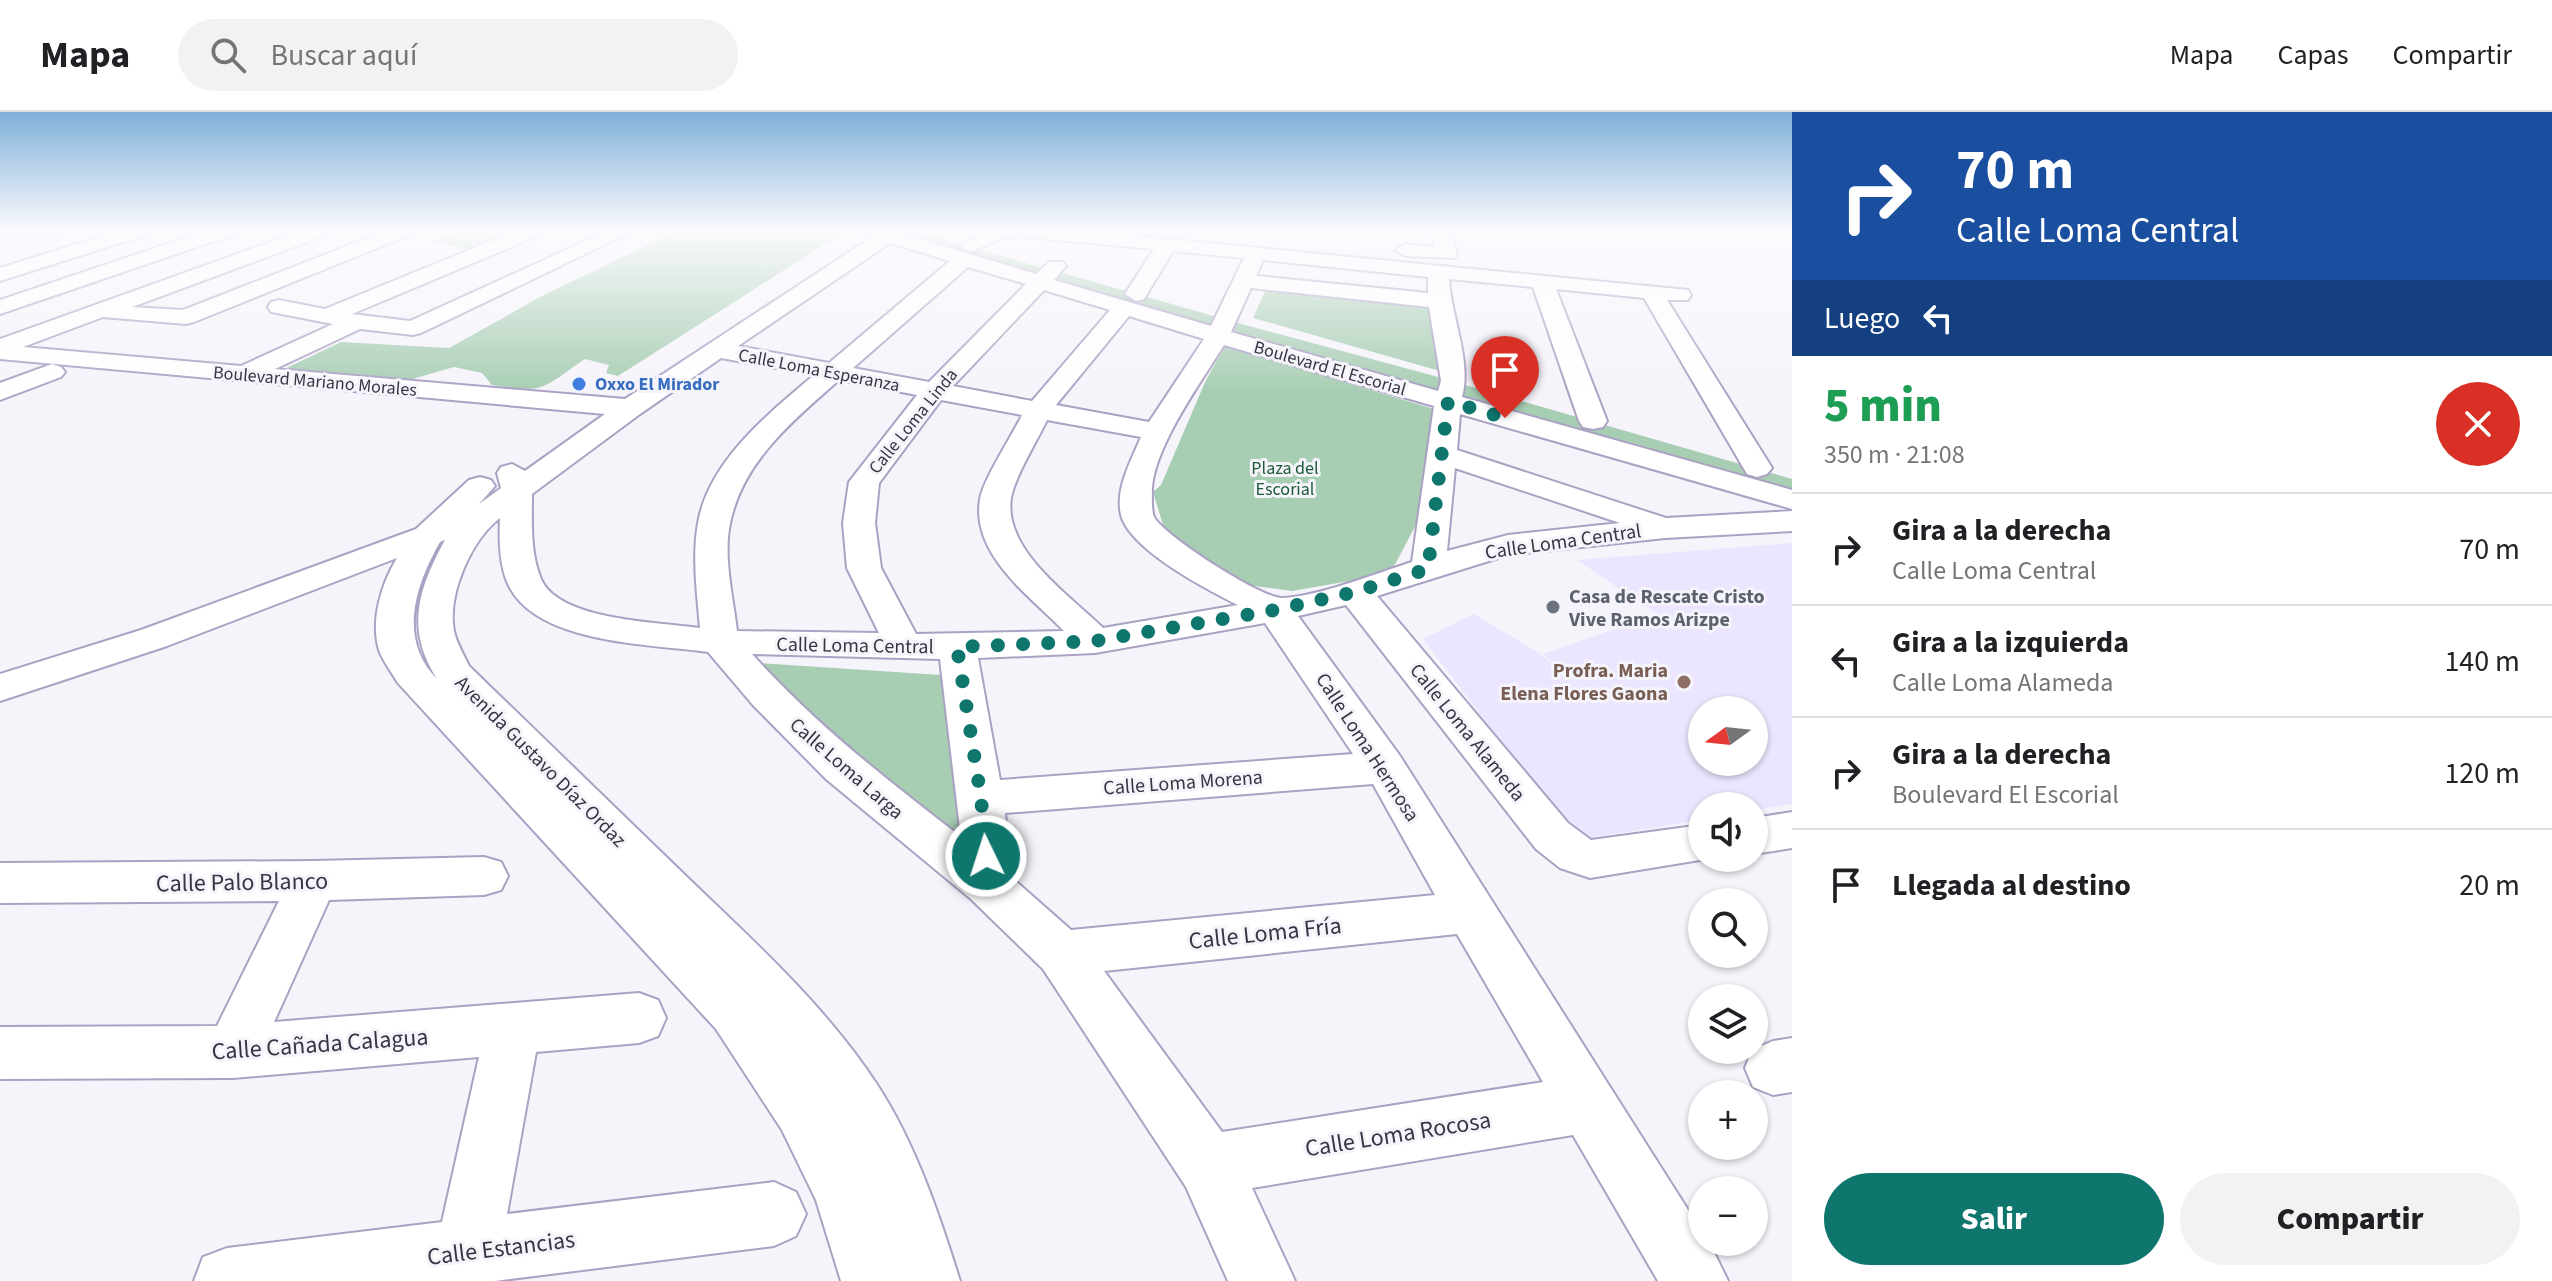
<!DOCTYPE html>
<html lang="es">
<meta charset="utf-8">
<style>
:root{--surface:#fff;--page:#f2f2f2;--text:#202124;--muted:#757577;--line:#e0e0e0;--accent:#0f766e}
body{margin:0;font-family:"Source Sans 3",sans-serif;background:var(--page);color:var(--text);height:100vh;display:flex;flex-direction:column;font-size:30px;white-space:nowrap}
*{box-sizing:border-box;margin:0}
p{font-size:26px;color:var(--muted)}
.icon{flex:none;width:44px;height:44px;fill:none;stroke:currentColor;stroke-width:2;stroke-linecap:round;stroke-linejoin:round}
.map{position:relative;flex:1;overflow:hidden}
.panel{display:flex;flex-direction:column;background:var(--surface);width:760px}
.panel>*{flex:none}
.guide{background:#1a4fa0;color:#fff;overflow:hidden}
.needle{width:52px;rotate:255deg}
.controls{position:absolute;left:1688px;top:584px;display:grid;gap:16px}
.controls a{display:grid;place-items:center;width:80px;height:80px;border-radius:50%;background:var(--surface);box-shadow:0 2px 6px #0004;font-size:40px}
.pin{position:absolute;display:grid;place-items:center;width:68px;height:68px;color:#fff;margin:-82px -34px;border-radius:50% 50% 50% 0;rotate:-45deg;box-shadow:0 0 8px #0007}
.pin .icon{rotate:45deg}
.me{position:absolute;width:88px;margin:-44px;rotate:356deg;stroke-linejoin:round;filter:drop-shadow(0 0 6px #0008)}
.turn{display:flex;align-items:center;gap:28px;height:168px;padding:0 32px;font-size:36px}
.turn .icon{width:104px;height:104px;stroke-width:2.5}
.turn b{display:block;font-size:56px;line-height:68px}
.then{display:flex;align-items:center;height:76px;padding:0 32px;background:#0003;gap:16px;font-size:30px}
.round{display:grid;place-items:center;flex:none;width:84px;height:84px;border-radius:42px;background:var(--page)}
.summary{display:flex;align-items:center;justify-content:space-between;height:136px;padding:0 32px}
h1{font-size:48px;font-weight:800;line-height:60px;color:#1e9e55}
.cta{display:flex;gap:16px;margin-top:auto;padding:16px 32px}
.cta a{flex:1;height:92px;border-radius:48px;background:var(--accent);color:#fff;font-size:32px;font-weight:800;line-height:92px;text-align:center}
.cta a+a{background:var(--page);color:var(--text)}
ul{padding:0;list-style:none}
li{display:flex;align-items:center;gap:24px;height:112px;padding:0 32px;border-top:2px solid var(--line)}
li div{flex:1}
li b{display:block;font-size:30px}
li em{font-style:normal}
header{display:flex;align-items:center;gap:48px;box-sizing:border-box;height:112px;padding:0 40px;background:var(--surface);border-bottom:2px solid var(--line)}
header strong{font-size:38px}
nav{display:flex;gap:44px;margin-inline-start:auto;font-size:28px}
.search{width:560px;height:72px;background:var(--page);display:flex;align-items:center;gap:20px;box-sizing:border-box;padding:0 28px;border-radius:44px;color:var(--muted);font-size:30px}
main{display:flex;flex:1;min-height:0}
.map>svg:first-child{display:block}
.built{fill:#ebe5ff;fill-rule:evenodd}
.green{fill:#a7cdb3}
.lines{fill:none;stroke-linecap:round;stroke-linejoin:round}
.minor-casing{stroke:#aaa1c3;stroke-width:4}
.minor{fill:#fff;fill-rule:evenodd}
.route{stroke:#0f766e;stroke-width:14;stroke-dasharray:0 25.2}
.shop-dot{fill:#3f7fe0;stroke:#f6f4fb;stroke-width:3}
.worship-dot{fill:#6b7280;stroke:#f6f4fb;stroke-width:3}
.education-dot{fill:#8d6e63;stroke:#f6f4fb;stroke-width:3}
.labels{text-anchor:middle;stroke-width:6;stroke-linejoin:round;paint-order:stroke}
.far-street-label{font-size:18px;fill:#393543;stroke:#f6f4fb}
.far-shop-label{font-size:18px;font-weight:bold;fill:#366cbe;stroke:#f6f4fb;text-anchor:start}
.far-park-label{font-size:18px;fill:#1c5c39;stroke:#f6f4fb}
.street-label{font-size:20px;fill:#393543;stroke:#f6f4fb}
.worship-label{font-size:20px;font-weight:bold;fill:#5b616d;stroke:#f6f4fb;text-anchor:start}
.education-label{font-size:20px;font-weight:bold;fill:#785e54;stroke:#f6f4fb;text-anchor:end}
.near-street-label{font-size:24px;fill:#393543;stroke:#f6f4fb}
</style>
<header>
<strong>Mapa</strong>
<div class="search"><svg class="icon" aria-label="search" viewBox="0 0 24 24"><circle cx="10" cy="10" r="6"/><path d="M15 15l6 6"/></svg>Buscar aquí</div>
<nav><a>Mapa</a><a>Capas</a><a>Compartir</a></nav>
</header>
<main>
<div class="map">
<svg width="1792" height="1169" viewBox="0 0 1792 1169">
<rect width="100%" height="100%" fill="#f6f4fb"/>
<path class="built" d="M0,118H94L0,147Z
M1792,431V692L1754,698V694H1702V708L1576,728L1423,527L1474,502L1539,541L1587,580L1543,542L1657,502L1577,448ZM1702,598H1754V650H1702Z"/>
<path class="green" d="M458,118L520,120L477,139L433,130Z
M679,118H847L618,264L606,261L609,253L585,247C542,276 546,282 492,273L482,261L454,255L409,268L278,260L341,230L449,236L542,184Z
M898,118H912L1050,158L1038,168L891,124Z
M1052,158L1224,207L1217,223L1040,169Z
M1266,177L1427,193L1440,259L1253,206Z
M1227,208L1453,269L1447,288L1219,224Z
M1225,234L1447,301L1420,405L1390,462L1292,479L1247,473L1188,438L1163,413L1153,380L1161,373L1206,268Z
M1455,270L1792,367V388L1449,289Z
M757,551L941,563L967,701L954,729L835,628Z"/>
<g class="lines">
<defs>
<path id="minor" d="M121,118H150L148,122L0,169V156Z
M209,118H237L235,122L0,202V188Z
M304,118H331L329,122L132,195L183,198L388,118H414L412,122L194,210L186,212L103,205L23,235L241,254L333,212L271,200L268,195L271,190L279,188L325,197L518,118H544L542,122L352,202L410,209L610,118H635L421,221L413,223L360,217L275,257L625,287L872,125L860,118H905L903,122L1036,162L1049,150H1063L1066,154L1054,168L1211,214L1244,146L1173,139L1144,187L1136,189L1125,182L1154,137L1015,124L1001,126L971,140L961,134L987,118H1074L1688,178L1691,183L1688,188H1667L1772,356L1767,362L1757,365L1747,362L1644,186L1556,177L1607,309L1603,315L1593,317L1583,315L1579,309L1533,175L1449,167C1451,205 1472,249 1462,285L1792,378V397L1460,302L1457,338L1666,406L1792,399V419L1665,426L1508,443L1377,484L1568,711L1591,728L1702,713V746H1712L1590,766L1560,756L1536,737L1346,493L1298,504L1400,644L1702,1120V1130H1709L1728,1169H1658L1573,1023L1252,1076L1295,1169H1228L1186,1075L1043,857L971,787L826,667L753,593L708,540C651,532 538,532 509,474C499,454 499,427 500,406C471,428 447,483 454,519C456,530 464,543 469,554C543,626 617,697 691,769C758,833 827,896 878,974C916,1033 939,1102 960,1169H841L816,1088L782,1018L716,917L398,571C392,561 383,549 379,538C370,508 382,471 397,446L167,534L0,589V562L141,518L416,417L469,368L480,365L491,368L495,374L479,392L501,376L497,361L501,355L512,352L525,359L605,302L0,247V227ZM890,131L950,149L829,251L738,234ZM1263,148L1428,165V181L1256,164ZM968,155L1026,172L929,270L853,256ZM1251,176L1429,195L1441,269L1438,279L1231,220ZM1044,178L1110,198L1032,289L953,274ZM1129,204L1204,227L1149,310L1056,293ZM1224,233L1434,294L1412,450C1377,461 1317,485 1282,486C1261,486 1164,424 1154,405C1151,398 1152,383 1152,375C1156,332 1201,270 1224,233ZM721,246L814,263C768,302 709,349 698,411C692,445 697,481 700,516C660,510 559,509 541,467C530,440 532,411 532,382L640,302ZM839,268L917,283L849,370L843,411L847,456L879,521L737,519C733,484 722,442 731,407C745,347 795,307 839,268ZM941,288L1022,303C1012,324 984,366 980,387C971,443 1029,483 1064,519L916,522L881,456L875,411L879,371ZM1047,308L1141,325C1131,349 1115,377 1121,403C1130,438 1208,478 1238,493L1103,516C1069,483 1003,438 1011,386C1015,364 1037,329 1047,308ZM1455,356L1620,411L1508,423L1447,439ZM445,428C418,477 405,517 437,567C397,527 416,472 440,430ZM1265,511L1353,642L1000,668L978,546L1095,541ZM752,542L940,547L961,725C887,668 815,612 752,542ZM1373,672L1435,783L1071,818L1011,765L1005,701ZM1457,822L1543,970L1222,1020L1104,859Z
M1432,118H1450L1457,142L1454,146L1405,144L1395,138L1405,132L1435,135Z
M52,252L61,255L65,260L61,265L0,288V271Z
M1792,700V736L1754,742V706Z
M484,745L501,750L508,764L501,778L484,783L329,788L274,910L639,881L658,888L666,906L658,924L639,931L536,940L507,1102L774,1070L796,1080L806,1102L796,1124L774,1134L495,1169H194L203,1145L227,1136L442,1110L479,945L233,966L0,967V915L217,914L279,789L0,791V751L313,749Z
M1792,926V980L1773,983L1753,975L1745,956L1752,938L1773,929Z"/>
</defs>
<use href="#minor" class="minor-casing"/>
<use href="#minor" class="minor"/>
</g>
<linearGradient id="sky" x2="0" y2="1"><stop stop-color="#80b0da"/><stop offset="0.42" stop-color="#fbfafd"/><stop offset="1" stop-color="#fbfafd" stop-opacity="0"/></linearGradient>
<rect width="1792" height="282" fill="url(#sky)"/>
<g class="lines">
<path class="route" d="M986,744L981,686L957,535L1095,529L1275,498L1355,480L1428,457L1448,289L1505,306"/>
</g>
<circle class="shop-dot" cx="579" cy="272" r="8"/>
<circle class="worship-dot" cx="1553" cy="495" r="8"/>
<circle class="education-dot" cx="1684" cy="570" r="8"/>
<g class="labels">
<g class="far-street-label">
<text transform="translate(1330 256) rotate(16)" y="6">Boulevard El Escorial</text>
<text transform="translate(819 258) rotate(11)" y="6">Calle Loma Esperanza</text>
<text transform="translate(315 269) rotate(5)" y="6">Boulevard Mariano Morales</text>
<text transform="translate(913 309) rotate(-51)" y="6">Calle Loma Linda</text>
</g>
<g class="far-shop-label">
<text x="595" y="278">Oxxo El Mirador</text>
</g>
<g class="far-park-label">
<text x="1285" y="362">Plaza del<tspan x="1285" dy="21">Escorial</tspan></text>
</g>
<g class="street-label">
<text transform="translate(1563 429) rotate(-8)" y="7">Calle Loma Central</text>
<text transform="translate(855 533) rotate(1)" y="7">Calle Loma Central</text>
<text transform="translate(1468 620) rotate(51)" y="7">Calle Loma Alameda</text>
<text transform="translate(1368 635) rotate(57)" y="7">Calle Loma Hermosa</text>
<text transform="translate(541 649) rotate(45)" y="7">Avenida Gustavo Díaz Ordaz</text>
<text transform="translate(847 656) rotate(41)" y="7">Calle Loma Larga</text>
<text transform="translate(1183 670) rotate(-4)" y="7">Calle Loma Morena</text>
</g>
<g class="worship-label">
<text x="1569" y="491">Casa de Rescate Cristo<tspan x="1569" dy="23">Vive Ramos Arizpe</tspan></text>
</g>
<g class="education-label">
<text x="1668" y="565">Profra. Maria<tspan x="1668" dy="23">Elena Flores Gaona</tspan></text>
</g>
<g class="near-street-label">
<text transform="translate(242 770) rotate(-1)" y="8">Calle Palo Blanco</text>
<text transform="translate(1265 821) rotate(-6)" y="8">Calle Loma Fría</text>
<text transform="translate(320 932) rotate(-4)" y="8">Calle Cañada Calagua</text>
<text transform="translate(1398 1022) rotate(-9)" y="8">Calle Loma Rocosa</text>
<text transform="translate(501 1136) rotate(-7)" y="8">Calle Estancias</text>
</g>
</g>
</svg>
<div class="controls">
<a><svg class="needle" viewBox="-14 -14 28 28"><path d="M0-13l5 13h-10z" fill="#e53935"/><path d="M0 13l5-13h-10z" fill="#757577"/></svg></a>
<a><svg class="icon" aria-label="sound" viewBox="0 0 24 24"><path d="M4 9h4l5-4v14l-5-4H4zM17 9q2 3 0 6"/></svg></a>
<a><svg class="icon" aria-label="search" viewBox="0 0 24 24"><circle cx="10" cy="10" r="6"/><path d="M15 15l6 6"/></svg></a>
<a><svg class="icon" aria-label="layers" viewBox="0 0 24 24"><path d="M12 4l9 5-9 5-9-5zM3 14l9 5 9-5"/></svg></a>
<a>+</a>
<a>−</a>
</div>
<div class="pin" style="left:1505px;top:306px;background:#d93025"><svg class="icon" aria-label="arrive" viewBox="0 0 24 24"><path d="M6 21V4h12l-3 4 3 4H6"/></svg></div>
<svg class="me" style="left:986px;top:744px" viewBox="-20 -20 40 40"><circle r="17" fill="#0f766e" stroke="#fff" stroke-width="3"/><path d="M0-11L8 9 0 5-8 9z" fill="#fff"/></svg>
</div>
<section class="panel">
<div class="guide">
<div class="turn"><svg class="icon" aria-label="right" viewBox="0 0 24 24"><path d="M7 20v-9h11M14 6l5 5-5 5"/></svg><div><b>70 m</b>Calle Loma Central</div></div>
<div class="then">Luego<svg class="icon" aria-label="left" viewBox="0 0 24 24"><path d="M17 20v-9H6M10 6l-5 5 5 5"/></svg></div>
</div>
<div class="summary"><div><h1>5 min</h1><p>350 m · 21:08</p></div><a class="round" style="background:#d93025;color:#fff"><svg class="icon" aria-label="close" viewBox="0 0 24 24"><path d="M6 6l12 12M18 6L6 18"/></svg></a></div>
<ul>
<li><svg class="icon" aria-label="right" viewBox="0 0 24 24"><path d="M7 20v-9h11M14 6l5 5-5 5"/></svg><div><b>Gira a la derecha</b><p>Calle Loma Central</p></div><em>70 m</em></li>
<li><svg class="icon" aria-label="left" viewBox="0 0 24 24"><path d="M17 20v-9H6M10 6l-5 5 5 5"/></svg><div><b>Gira a la izquierda</b><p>Calle Loma Alameda</p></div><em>140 m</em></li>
<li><svg class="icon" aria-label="right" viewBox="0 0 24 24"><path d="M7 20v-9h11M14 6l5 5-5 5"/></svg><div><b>Gira a la derecha</b><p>Boulevard El Escorial</p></div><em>120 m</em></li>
<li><svg class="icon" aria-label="arrive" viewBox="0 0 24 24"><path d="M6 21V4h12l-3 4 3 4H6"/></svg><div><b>Llegada al destino</b></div><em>20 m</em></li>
</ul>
<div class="cta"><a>Salir</a><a>Compartir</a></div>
</section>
</main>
